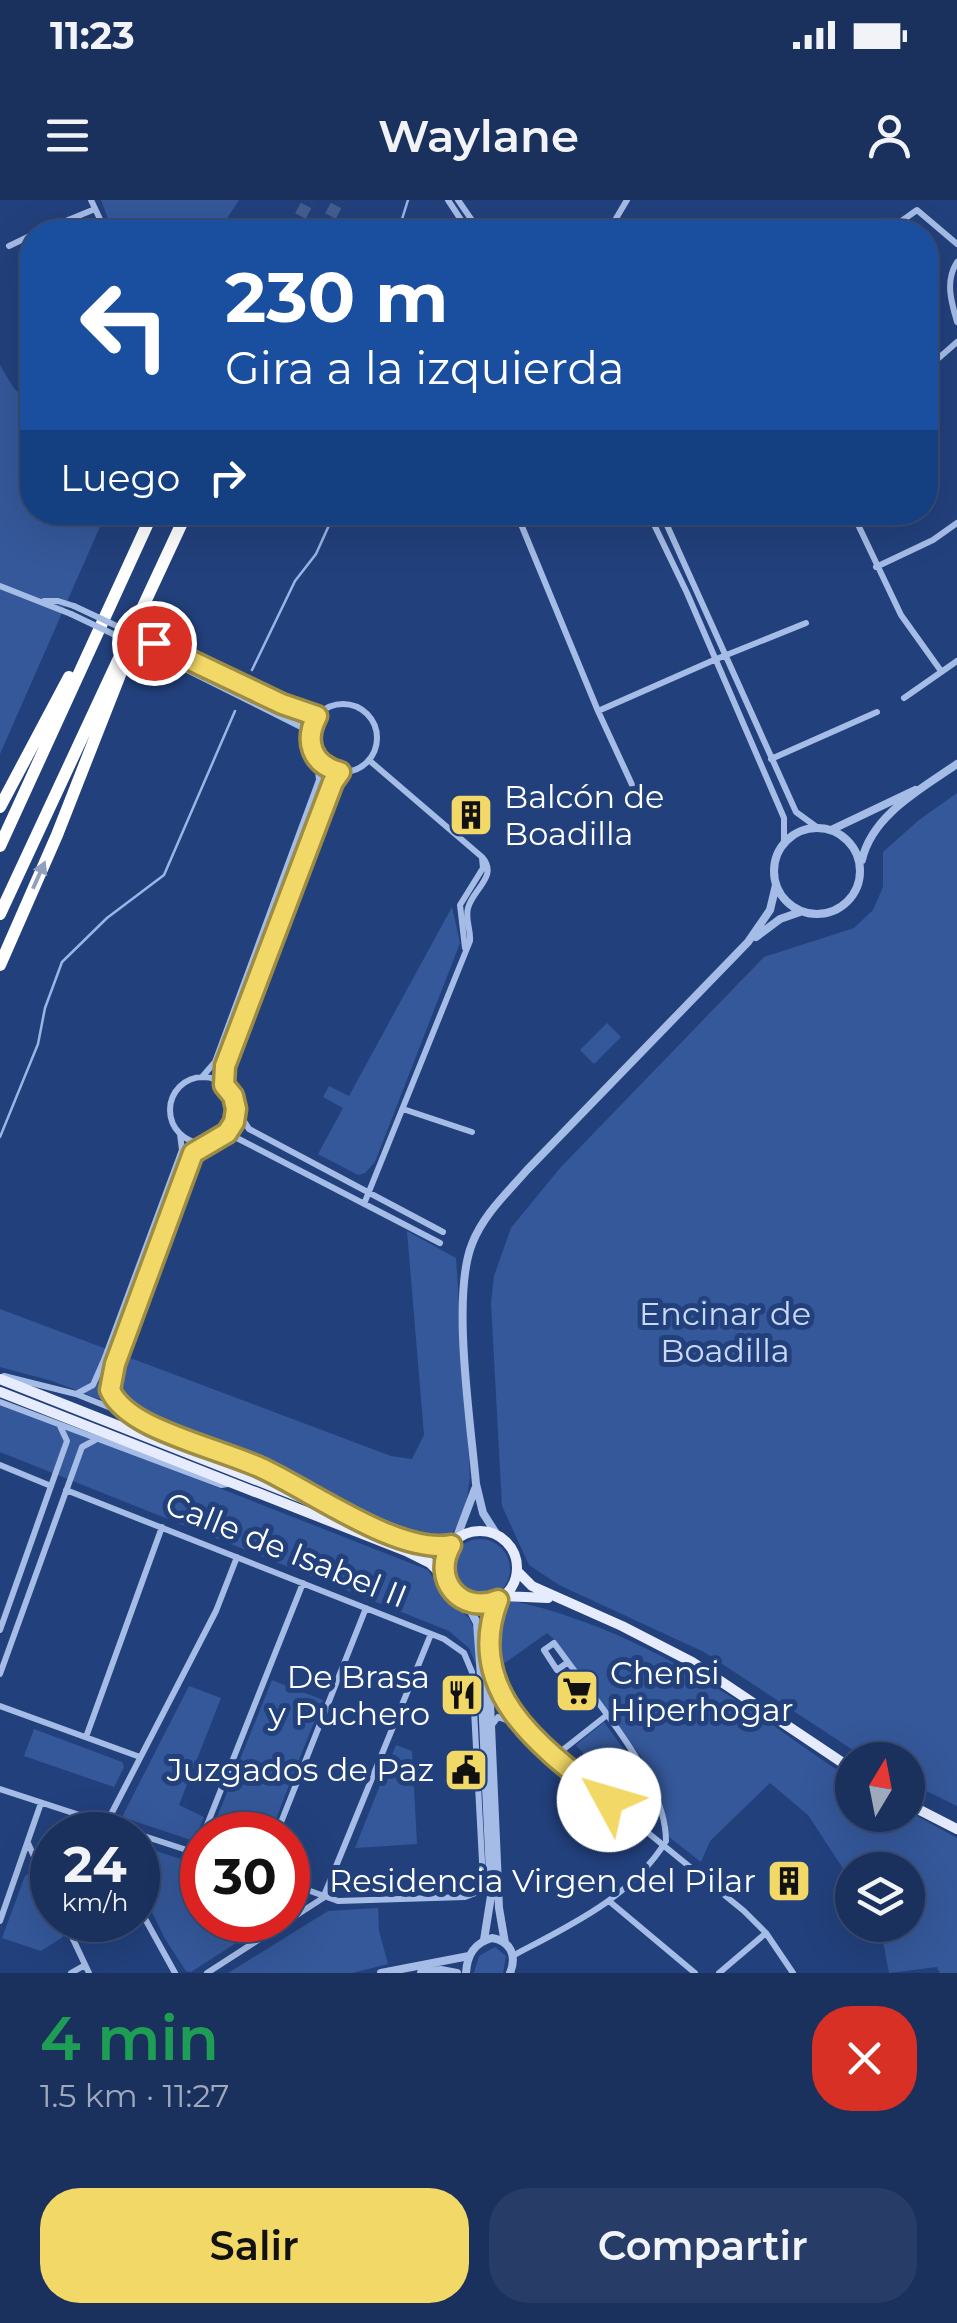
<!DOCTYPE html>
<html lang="es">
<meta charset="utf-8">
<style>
:root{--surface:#1a305d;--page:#273c66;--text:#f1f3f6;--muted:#9fa9bc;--line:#384b72;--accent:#f2d867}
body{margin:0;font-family:Montserrat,sans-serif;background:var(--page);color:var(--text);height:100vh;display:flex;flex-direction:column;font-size:38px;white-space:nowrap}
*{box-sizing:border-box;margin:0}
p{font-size:32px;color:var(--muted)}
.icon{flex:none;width:55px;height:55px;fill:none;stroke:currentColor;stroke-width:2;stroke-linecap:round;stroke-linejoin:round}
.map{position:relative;height:1773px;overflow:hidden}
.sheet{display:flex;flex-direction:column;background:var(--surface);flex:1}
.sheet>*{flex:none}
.hud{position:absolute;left:20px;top:20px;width:918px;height:305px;border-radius:40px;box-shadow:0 10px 40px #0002,0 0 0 2px var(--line);background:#1a4fa0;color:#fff;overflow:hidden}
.needle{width:65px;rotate:10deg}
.tools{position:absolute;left:835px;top:1542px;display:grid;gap:20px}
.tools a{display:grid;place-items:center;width:90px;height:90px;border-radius:50%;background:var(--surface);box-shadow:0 10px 40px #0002,0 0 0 2px var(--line);font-size:50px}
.speed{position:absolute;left:30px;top:1612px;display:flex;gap:20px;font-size:50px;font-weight:700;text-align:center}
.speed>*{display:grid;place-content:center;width:130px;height:130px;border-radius:50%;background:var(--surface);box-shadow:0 10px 40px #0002,0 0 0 2px var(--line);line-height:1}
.speed small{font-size:25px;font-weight:400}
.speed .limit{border:15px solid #d22;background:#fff;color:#111}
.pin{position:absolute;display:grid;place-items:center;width:85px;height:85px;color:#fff;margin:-42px;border:5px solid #fff;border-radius:50%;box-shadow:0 2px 10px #0007}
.me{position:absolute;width:110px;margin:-55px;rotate:309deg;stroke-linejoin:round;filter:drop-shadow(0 0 8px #0008)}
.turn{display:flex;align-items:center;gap:35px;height:210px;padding:0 40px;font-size:45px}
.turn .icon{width:130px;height:130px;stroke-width:2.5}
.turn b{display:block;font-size:70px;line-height:85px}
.then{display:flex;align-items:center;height:95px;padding:0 40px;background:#0003;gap:20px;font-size:38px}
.round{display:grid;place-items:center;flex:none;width:105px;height:105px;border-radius:40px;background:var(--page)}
.head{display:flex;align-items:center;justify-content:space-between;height:170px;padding:0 40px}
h1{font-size:60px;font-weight:600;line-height:75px;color:#1e9e55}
.button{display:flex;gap:20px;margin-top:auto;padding:20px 40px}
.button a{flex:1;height:115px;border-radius:40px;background:var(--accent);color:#111;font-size:40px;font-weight:600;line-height:115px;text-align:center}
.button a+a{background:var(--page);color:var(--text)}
.status{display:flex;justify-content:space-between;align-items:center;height:70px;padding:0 50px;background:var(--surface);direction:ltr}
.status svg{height:28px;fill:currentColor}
header{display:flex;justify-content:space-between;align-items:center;height:130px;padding:0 40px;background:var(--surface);font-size:45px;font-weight:600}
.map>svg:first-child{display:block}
.green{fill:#35589a}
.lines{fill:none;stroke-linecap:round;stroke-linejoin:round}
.stream{stroke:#99b5e7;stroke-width:2.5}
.motorway-tunnel{stroke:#435d90;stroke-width:12;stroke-dasharray:12 6;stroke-linecap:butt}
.minor{stroke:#a5bce6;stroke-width:6}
.tertiary{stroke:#a5bce6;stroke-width:8}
.primary{stroke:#e6ecfd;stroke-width:10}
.motorway{stroke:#fff;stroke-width:12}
.minor-bridge{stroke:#a5bce6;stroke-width:6}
.oneway{fill:#90a0be}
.route-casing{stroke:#9d8c43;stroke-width:25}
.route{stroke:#f2d867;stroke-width:18}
.labels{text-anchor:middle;stroke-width:10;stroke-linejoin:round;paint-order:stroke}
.poi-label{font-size:32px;fill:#fff;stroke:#22407c;text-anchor:end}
.park-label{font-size:32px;fill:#c8d8f5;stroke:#22407c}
.street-label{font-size:32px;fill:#fff;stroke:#22407c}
</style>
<div class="status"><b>11:23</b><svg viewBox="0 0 49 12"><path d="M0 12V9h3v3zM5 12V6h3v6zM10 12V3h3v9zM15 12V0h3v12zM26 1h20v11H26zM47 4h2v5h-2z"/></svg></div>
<header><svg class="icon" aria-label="menu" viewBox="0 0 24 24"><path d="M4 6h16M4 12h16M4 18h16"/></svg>Waylane<svg class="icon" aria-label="person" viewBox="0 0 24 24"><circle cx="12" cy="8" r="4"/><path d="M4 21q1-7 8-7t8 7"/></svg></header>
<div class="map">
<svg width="957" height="1773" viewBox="0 0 957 1773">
<rect width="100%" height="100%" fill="#22407c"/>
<path class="green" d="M101,0H239L218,32H113Z
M0,165L13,187L32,207V312L106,313L0,554Z
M957,593V1606L908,1582V1560H868L704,1452L559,1385L529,1365L502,1306L491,1103L494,1076L511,1028L560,968L764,757L854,728L873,710L883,687V652L919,620Z
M452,707L460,743L375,962L365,973L358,975L318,954L343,908L323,897L329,886L349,896Z
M607,823L621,837L594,864L580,850Z
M407,1031L456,1058L470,1277L465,1312L452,1334L426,1338L330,1298L274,1268L129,1206L112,1204L52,1181L0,1167V1109L391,1256L412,1259L424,1235Z
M0,1202L428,1370L448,1400L469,1418L474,1429L477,1467L469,1448L449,1431L0,1252Z
M450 1369a30 30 0 1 1 60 0a30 30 0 1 1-60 0Z
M509,1400C595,1418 672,1458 745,1506C781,1530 815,1557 852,1579V1615H908V1611L957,1638V1773H940L937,1767L889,1773L880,1725H908V1670H852V1682L808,1615L770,1583L710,1641L701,1662L669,1637L644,1561L556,1441L547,1433L502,1465L498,1424Z
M272,1480L323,1500L290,1582L239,1562Z
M189,1486L221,1498L179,1605L204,1617L195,1638L191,1640L122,1617Z
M604,1522L635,1565L647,1598L629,1608L576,1545Z
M34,1529L122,1562L124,1567L114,1587L24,1556Z
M396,1545L412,1551L417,1644L355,1648Z
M238,1565L289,1585L270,1635H210Z
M138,1645L202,1666V1720H272L191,1772L186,1771L165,1739L138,1683Z
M30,1673L63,1737L41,1751L2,1738L25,1676Z
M378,1708L379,1731L388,1764L352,1773H228L328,1711Z
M495,1747L506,1756L503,1773H474L479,1756Z"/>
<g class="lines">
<path class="stream" d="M398,32L408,0
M252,470L295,381L316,354L335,312
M0,937L38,844L45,808L62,762L107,718L164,675L235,511"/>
<path class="motorway-tunnel" d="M292,32L309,0
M322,32L339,0"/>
<path class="minor" d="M91,0L106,32
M448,0L469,32
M458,0L480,32
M39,32L95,9
M608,32L627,0
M886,32L917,10L957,44
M9,46L32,35
M957,62C945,81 951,101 957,122
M925,170L957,142
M516,312L598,511L634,589
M648,312L687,393L784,618V643
M661,312L796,612L818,628
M852,312L901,415L941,471
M876,367L933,340L957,323
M0,386L71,414
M44,401H58L74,406
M166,449L283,504L317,516
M155,454L309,531
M904,498L957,461
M309 538a34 34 0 1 1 68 0a34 34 0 1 1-68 0Z
M598,511L714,460L806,423
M771,559L877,512
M465,748L460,705L483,668L482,658
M202,877L215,862L319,580L317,561
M170 910a33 33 0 1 1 66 0a33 33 0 1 1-66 0Z
M224,885L225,866L333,583L340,573
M236,909L249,929L443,1032
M403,909L472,932
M227,933L440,1043
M364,1004L470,741C471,729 465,720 468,708C473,689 499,676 482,657L370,561
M4,1176L76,1194L256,1266L322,1301
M78,1193L93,1185L104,1160L182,950L180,934
M0,1202L221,1285L228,1284
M132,1214L114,1199L110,1179L193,953L205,944
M0,1265L51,1286
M66,1290L444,1439L464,1453L472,1472L483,1680L478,1692L465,1697L338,1701L288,1683
M0,1430L67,1241L60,1226
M554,1443L568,1462L557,1470L544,1450Z
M491,1447L497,1485L522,1527
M0,1474L82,1247L95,1240
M0,1506L140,1557
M492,1525L498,1517L512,1522L744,1711L766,1733L793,1773
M86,1537L162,1327
M555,1556L607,1515
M0,1589L202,1655
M105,1635L106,1624L216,1411L237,1357
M203,1635L303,1383
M276,1635L366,1408
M28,1643L52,1697
M196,1653L202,1637
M323,1698L431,1434
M609,1701L695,1773
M138,1706L175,1773
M64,1720L89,1773
M0,1721L41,1603
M514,1755C569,1726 632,1697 666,1641C666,1582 602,1509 568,1462
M71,1773L85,1765
M207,1773L323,1698
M719,1773L766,1733"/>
<path class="tertiary" d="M774 671a43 43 0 1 1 86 0a43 43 0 1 1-86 0Z
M831,630L915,590
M862,660C872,615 921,589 957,564
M756,737L780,719L800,712
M497,1335L483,1313L476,1284C471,1225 451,1096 472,1044C483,1015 507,993 527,970L748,742L770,710L776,685
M455,1342L475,1289
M498,1401L490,1432L488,1457L499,1708L505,1743
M466,1402L477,1423L481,1477L491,1696L484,1740
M381,1773L469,1756
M421,1773L441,1770L457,1773
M466,1773C467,1755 474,1743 492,1738C511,1741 517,1756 510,1773"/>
<path class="primary" d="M0,1179L408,1340L427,1346L451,1345
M0,1192L406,1351L430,1363L444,1377
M443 1368a37 37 0 1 1 74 0a37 37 0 1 1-74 0Z
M517,1371L532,1386L622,1426L692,1462L852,1569
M505,1396L548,1398
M908,1604L957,1629"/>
<path class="motorway" d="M0,607L69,477
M0,646L153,312
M0,714L187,312
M0,765L57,635L125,462"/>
<path class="minor-bridge" d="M74,406L166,449
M71,414L155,454"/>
</g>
<defs><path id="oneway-solid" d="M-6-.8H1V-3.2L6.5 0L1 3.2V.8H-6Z" transform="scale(2.5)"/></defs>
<use class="oneway" href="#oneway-solid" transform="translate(39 675) rotate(-66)"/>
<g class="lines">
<defs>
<path id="route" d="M154,443L282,504L317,516C304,541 311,564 340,572L333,582L225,866L224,885L233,896L236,909L234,922L227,933L193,953L115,1164L110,1190C117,1206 134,1217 150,1225C185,1242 223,1252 259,1267C309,1289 397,1355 451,1345C431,1380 461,1415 498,1400C462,1493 545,1551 609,1600"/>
</defs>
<use href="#route" class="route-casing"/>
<use href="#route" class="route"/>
</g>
<defs>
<symbol id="building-square" viewBox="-11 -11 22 22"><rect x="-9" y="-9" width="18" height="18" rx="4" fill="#f2d867" stroke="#22407c"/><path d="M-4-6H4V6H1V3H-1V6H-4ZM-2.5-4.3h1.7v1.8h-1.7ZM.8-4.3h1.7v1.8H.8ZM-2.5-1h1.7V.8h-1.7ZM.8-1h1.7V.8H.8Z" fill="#111"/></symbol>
<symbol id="supermarket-square" viewBox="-11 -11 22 22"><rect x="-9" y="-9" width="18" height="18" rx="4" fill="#f2d867" stroke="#22407c"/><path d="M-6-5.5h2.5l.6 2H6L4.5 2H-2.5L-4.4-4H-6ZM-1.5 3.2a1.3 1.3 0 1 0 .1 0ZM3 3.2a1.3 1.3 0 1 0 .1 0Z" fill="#111"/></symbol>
<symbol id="restaurant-square" viewBox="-11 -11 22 22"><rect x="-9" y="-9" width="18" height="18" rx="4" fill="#f2d867" stroke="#22407c"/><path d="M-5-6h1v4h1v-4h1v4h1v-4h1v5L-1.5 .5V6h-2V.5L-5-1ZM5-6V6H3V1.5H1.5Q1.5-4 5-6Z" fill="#111"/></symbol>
<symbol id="civic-square" viewBox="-11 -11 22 22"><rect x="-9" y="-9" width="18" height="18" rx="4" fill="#f2d867" stroke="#22407c"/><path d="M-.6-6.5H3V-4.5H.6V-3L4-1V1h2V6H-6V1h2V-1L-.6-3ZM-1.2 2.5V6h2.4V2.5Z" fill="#111"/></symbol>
</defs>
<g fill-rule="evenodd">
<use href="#building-square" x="446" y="590" width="50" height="50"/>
<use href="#supermarket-square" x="552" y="1466" width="50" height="50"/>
<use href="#restaurant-square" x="437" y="1470" width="50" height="50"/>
<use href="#civic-square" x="441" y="1545" width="50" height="50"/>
<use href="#building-square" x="764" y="1656" width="50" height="50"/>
</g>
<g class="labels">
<g class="poi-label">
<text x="504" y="608" text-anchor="start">Balcón de<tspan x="504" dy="37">Boadilla</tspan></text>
<text x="610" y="1484" text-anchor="start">Chensi<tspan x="610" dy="37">Hiperhogar</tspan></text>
<text x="430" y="1488">De Brasa<tspan x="430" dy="37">y Puchero</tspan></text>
<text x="434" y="1581">Juzgados de Paz</text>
<text x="756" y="1692">Residencia Virgen del Pilar</text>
</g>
<g class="park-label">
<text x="725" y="1125">Encinar de<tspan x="725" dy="37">Boadilla</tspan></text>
</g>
<g class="street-label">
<text transform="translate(286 1350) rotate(22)" y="11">Calle de Isabel II</text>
</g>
</g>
</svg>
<div class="tools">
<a><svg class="needle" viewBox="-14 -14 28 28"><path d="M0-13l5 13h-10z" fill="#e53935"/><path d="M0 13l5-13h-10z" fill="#9fa9bc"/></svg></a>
<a><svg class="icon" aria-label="layers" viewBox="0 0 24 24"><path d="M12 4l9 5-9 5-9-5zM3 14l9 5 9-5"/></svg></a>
</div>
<div class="speed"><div>24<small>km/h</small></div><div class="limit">30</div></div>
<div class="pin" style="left:154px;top:443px;background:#d93025"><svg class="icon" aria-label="arrive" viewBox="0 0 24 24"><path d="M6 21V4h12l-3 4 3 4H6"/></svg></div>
<svg class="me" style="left:609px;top:1600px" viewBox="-20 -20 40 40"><circle r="19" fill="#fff"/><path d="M0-13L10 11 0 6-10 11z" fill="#f2d867"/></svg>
<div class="hud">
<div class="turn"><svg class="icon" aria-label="left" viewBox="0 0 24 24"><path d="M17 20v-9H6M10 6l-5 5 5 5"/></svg><div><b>230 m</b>Gira a la izquierda</div></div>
<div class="then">Luego<svg class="icon" aria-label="right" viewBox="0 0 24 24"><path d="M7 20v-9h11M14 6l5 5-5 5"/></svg></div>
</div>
</div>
<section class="sheet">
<div class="head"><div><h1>4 min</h1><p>1.5 km · 11:27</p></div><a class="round" style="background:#d93025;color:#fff"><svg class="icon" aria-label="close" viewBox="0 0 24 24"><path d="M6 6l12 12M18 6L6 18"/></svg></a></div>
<div class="button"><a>Salir</a><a>Compartir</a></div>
</section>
